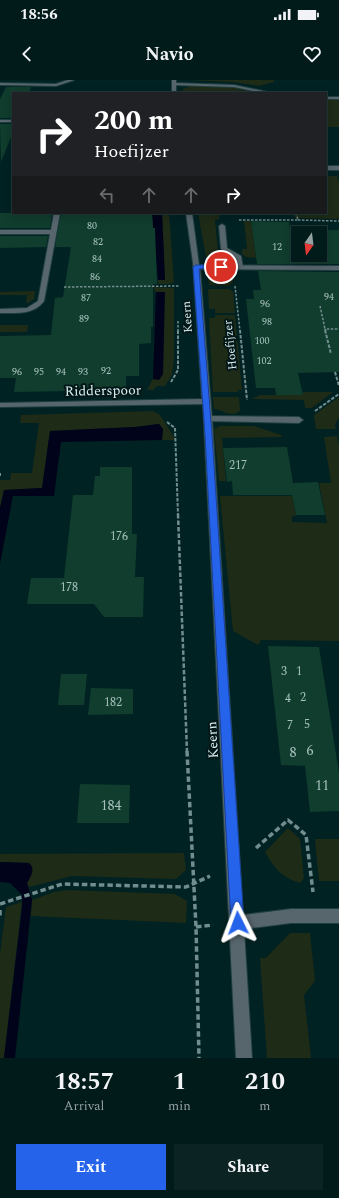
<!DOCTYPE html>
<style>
:root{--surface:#011a1a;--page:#0b2323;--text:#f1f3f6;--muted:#96a1a2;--line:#233839;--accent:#2563eb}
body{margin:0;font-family:Spectral,serif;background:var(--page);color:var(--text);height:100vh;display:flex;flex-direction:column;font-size:15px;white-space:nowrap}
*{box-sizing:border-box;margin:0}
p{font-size:13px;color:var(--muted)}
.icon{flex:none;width:22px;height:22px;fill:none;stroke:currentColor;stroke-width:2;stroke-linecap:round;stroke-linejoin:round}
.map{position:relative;height:978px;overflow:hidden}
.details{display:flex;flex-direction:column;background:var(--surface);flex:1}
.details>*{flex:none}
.hud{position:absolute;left:12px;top:12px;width:315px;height:122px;border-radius:0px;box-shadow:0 2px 10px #0003,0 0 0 1px var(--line);background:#202124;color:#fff;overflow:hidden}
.needle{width:26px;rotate:194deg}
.fabs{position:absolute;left:291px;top:146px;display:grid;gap:8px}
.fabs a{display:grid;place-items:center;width:36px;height:36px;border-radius:0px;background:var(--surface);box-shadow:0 2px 10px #0003,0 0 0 1px var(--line);font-size:20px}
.pin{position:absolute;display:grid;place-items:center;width:34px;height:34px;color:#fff;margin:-17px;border:2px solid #fff;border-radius:50%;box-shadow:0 1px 4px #0007}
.me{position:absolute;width:44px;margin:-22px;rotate:357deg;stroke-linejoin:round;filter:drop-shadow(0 0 3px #0008)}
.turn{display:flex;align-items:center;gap:14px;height:84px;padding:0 16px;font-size:18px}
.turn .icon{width:52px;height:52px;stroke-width:2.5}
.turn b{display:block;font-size:28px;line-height:34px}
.lanes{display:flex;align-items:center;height:38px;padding:0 16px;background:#0003;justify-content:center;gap:20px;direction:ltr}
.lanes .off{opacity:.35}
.eta{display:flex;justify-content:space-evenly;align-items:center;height:68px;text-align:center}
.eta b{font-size:24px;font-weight:700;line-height:28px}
.primary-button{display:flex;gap:8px;margin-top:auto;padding:8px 16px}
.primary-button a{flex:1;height:46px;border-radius:0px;background:var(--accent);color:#fff;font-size:16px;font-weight:700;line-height:46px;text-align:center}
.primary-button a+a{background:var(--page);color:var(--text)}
.status{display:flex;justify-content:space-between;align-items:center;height:28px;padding:0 20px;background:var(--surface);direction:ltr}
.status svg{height:11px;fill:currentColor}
header{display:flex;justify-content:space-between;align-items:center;height:52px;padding:0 16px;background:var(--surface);font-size:18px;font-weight:700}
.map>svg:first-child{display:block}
.green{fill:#1e2b17}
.water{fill:#000319}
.building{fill:#103d2d;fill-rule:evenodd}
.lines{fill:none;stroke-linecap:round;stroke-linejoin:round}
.service-casing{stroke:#1f3f40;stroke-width:2}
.minor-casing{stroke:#1f3f40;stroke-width:2}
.tertiary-casing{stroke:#1f3f40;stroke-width:2}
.path-far3{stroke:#728d8e;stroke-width:1.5;stroke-dasharray:2.5 1.5;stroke-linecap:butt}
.path-far2{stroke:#728d8e;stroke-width:2;stroke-dasharray:3.5 1.5;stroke-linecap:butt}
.path-far1{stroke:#728d8e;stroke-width:2.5;stroke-dasharray:4.5 2;stroke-linecap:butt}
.path{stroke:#728d8e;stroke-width:3.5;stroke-dasharray:5.5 3;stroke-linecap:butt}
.service{fill:#57666d;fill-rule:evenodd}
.minor{fill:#57666d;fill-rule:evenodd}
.tertiary{fill:#57666d;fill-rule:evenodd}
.route{fill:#2563eb;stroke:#184099}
.labels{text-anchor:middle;stroke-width:4;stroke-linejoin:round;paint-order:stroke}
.far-number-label{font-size:10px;fill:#a7c2be}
.far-street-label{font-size:12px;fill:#d9efef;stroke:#031718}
.number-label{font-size:12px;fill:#a7c2be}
.street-label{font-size:14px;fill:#d9efef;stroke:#031718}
.near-number-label{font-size:14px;fill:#a7c2be}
</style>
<div class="status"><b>18:56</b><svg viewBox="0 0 49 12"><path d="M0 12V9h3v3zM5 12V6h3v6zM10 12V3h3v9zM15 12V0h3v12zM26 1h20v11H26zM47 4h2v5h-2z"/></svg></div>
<header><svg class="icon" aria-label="back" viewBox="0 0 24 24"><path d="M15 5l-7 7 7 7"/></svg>Navio<svg class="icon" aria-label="heart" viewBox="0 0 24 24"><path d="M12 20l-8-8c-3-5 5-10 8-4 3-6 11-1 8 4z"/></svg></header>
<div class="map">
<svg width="339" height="978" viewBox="0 0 339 978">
<rect width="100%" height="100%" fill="#012223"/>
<path class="green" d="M187,0H274V2L259,6L233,2Z
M191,6L231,7L261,13H182L183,9Z
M326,20H339V47H326Z
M326,96H337L339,102V139L295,138L294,133H326Z
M162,133H169L174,202L170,204H158V200H165Z
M198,133H219V139L215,140L218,173L230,178V184L222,183L206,177Z
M244,141H251L256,178L246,177L242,174V169H247Z
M223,191H231L233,203L228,206L209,205L208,198Z
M153,207L174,208V278L172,295L165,306H157L153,310H147L153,299H159L164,212H156Z
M208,209H228L233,211L235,233H215V229H209Z
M35,211L34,219L28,223H26L27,215H0V212Z
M215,235H235L242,310H238V312H213L209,238H215Z
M0,245H28L27,252H0Z
M303,312H333L312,328H305L304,320L251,319L260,315H303Z
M213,317H239L240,331C231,338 223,330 214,329Z
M339,317V337L335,345L336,349H316L314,335Z
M153,331L160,335L176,360H162L163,349L159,344L135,347L50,351L42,408L4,410L0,428V400H10L11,393H32L39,343H20L21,335Z
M220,346H254L281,355L282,357L222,358L226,401H219L214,349Z
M337,356L339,366V561L261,560L258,565L233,551L220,416H292L296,436H292V442L327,443L319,403H331L324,357Z
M288,748L300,759L304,798L300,803C282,798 274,788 265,772Z
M315,759H339V801H319Z
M184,773L186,790L176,799L72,796L29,807L27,803L29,783L0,782V774Z
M67,810L175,814L187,821L186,843L31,836L32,820L54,812Z
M22,822L4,978H0V874L6,827Z
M290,853H310L315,901L304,915L311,978H267L260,878H266Z"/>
<path class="water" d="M152,133H162L165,200H158Z
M156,212H165L163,294L159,300L153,299Z
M159,344L163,349L162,360L61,362L54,416H13L0,484V428L4,410L42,408L50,351L135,347Z
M0,782L29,783C36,789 31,796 27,803L32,820L15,978H4L22,827V815L10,803L0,802Z"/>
<path class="building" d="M6,7H31L29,13H13V38H0V19Z
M0,44H13V52L1,82Z
M0,133H52L50,148H0Z
M61,133H152L153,148H155L157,204H153V247H151V263L139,264V296H126V310L14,312L16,298H0V256L51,255L55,218L63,217L71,167H55Z
M251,141L289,142L290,151L339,150V184H257ZM298,153H320V175H298Z
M0,156H48L46,167L0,168Z
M258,191L339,192V292L298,293L303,315H276L275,308H256L246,219H254L253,210H261Z
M287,367L293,403L318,402L325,435H296L292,415H233L232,401L227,402L223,368Z
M100,387H132V454H137L135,497H144L143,537H104L94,524H27L31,498H64L73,415H93L95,396H100Z
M268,566L319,567L339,693V731L310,732L305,686L281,685Z
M61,594H87L84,625H58Z
M91,608L133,609V634L88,635Z
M80,704L130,705L129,743H77Z"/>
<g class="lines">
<defs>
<path id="service" d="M222,144L225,146L227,168L241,176L243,188H239L236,178L221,169L219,146Z
M208,336L299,337L303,340L299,343L205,341V337Z"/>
<path id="minor" d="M68,0H74L56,6L0,5V3L56,4Z
M174,3L234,5L273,13H264L234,7L172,5Z
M326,17H339V19H326Z
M326,86H339V90H326Z
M54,133H60L44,221C34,235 16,233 0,233V229L27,228L38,221L50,154H0V150H51Z
M186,133H192L199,185L339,186V190L200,189L212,339L243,835L291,829H339V843H291L244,849L252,978H236L203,324L0,327V323L202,319L193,183Z"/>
<path id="tertiary" d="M172,0H176V13H172Z
M0,40H13V42H0Z"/>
</defs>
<use href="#service" class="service-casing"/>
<use href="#minor" class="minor-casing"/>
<use href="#tertiary" class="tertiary-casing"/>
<path class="path-far3" d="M239,140H298L296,133
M298,140L339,141
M235,206L240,251
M64,207L179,206
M320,226L325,249
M178,241V251
M326,251L325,249H339"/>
<path class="path-far2" d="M240,250L247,320
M325,250L331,274
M335,292L339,306
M171,302L178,290V250
M315,331L339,314
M167,342L175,348L178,435
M0,393V396"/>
<path class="path-far1" d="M178,434L187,672"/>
<path class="path" d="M187,671L196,847L199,978
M256,768L288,740L306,755L313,812
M0,824L62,804L186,807L210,796
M0,830V836
M196,847L213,845"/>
<use href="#service" class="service"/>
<use href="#minor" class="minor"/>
<use href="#tertiary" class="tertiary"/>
</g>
<path class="route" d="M221,185L223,186V188L199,189L212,355L244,843L242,848L238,850L233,848L231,843L205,355L193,187L196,185Z"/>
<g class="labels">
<g class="far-number-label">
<text x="92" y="149">80</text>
<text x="98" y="165">82</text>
<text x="277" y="170">12</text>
<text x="97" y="182">84</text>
<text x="95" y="200">86</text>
<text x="329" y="220">94</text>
<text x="86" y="221">87</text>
<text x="265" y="227">96</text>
<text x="84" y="242">89</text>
<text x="267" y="245">98</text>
<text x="262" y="264">100</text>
<text x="264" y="284">102</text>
<text x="106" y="294">92</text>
<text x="17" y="295">96</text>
<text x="39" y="295">95</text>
<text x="61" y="295">94</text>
<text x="83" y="295">93</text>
</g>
<g class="far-street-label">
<text transform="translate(187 237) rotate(-94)" y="4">Keern</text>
<text transform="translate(230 265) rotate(-96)" y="4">Hoefijzer</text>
</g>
<g class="number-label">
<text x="238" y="389">217</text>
<text x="119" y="460">176</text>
<text x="69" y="511">178</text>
<text x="284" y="595">3</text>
<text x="299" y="595">1</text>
<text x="303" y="621">2</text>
<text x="288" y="622">4</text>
<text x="113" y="626">182</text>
<text x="307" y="648">5</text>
<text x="290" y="649">7</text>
</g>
<g class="street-label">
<text transform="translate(103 310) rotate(-1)" y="5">Ridderspoor</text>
<text transform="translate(212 660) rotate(-93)" y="5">Keern</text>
</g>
<g class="near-number-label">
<text x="310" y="675">6</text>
<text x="293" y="677">8</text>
<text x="322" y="710">11</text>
<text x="111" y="730">184</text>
</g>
</g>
</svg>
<div class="fabs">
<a><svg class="needle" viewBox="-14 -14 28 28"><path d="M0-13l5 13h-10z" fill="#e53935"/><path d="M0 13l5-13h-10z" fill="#96a1a2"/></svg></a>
</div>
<div class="pin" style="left:221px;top:187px;background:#d93025"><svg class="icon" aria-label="arrive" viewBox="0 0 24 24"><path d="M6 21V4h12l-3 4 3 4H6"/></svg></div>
<svg class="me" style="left:238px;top:843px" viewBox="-20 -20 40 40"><path d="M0-17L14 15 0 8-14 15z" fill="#2563eb" stroke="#fff" stroke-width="4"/></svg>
<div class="hud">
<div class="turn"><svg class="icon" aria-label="right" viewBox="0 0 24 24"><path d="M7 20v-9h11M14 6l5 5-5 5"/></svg><div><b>200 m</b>Hoefijzer</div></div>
<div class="lanes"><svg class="icon off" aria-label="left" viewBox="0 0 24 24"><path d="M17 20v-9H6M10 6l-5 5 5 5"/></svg><svg class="icon off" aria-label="ahead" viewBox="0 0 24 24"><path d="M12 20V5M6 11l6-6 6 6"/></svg><svg class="icon off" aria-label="ahead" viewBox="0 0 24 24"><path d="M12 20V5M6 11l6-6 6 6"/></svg><svg class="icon" aria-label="right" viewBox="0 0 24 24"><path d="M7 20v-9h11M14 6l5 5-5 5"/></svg></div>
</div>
</div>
<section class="details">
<div class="eta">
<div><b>18:57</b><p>Arrival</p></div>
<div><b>1</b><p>min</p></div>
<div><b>210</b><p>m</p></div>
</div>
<div class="primary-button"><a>Exit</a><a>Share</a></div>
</section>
